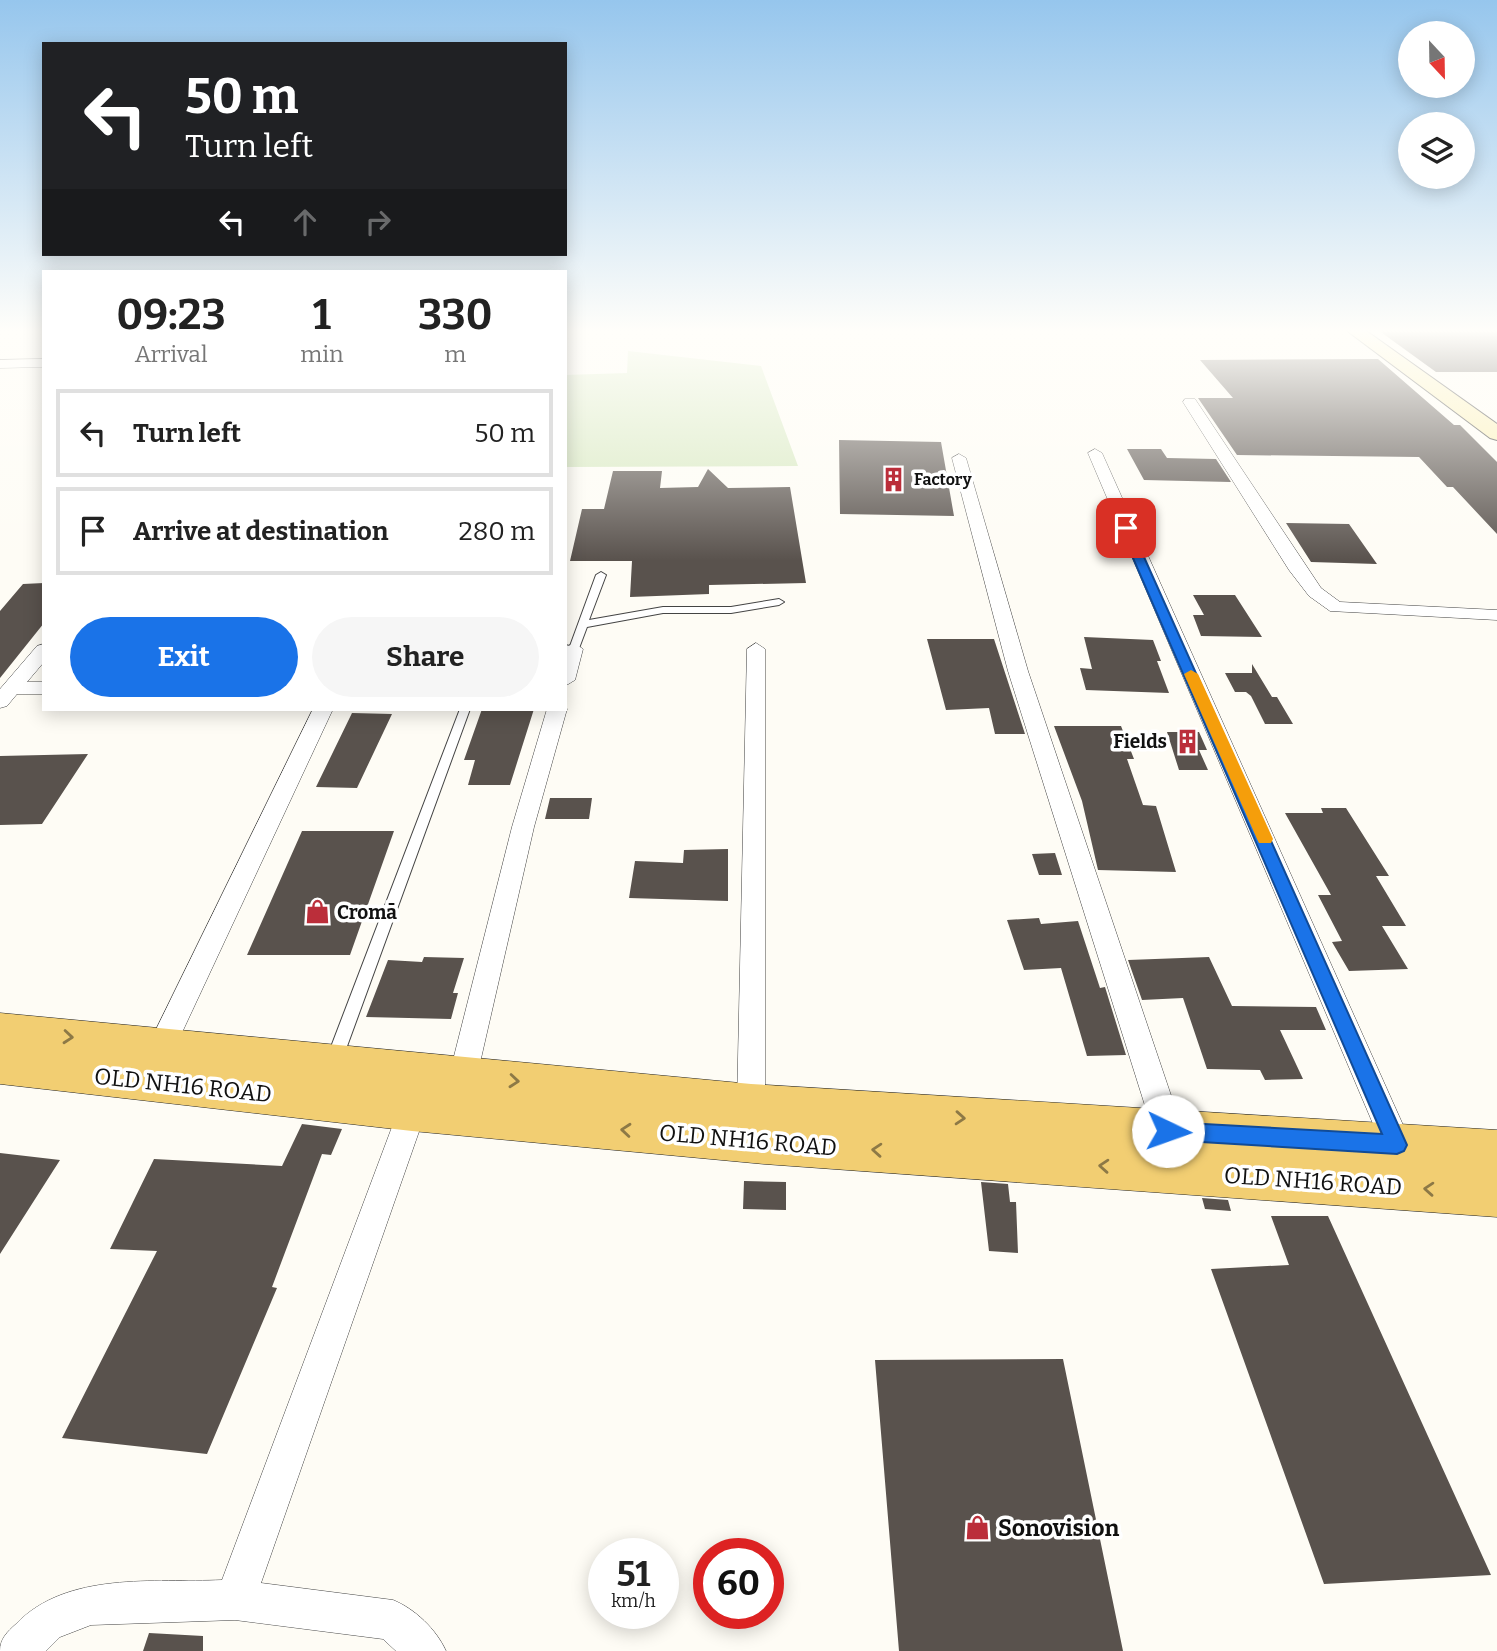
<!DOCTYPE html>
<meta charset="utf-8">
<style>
:root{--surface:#fff;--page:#f6f6f6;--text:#222;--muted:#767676;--line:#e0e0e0;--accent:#1a73e8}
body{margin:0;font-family:Bitter,serif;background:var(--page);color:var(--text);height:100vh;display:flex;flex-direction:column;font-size:26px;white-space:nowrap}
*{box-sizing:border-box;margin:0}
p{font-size:23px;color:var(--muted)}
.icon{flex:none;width:38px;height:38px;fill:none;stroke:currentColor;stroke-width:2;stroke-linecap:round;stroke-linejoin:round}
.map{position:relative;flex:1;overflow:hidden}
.drawer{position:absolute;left:42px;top:270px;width:525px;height:441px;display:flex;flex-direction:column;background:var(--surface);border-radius:0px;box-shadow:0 4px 18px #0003}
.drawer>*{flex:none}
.top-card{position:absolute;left:42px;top:42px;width:525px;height:214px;border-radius:0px;box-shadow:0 4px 18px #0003;background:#202124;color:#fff;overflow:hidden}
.needle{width:46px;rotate:158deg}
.tools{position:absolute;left:1398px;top:21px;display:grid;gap:14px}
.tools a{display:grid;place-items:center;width:77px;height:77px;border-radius:50%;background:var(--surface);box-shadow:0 4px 18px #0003;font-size:35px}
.speed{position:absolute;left:588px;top:1538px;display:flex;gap:14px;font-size:35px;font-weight:700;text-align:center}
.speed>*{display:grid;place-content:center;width:91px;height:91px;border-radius:50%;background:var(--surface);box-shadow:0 4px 18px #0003;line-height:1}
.speed small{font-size:18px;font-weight:400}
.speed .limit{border:10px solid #d22;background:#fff;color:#111}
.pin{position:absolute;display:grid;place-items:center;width:60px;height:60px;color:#fff;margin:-30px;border-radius:14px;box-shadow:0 4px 10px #0006}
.me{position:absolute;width:77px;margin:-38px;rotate:93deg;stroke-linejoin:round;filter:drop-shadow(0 0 5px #0008)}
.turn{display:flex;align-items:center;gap:24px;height:147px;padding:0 28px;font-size:32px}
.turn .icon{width:91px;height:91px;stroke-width:2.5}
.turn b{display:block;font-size:49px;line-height:60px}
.lanes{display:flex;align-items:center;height:66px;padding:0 28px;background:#0003;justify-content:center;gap:35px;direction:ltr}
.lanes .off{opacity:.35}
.eta{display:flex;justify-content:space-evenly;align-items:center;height:119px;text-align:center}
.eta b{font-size:42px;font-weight:700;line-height:49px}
.primary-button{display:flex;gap:14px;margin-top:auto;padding:14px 28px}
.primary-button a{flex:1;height:80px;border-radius:42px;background:var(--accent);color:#fff;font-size:28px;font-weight:700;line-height:80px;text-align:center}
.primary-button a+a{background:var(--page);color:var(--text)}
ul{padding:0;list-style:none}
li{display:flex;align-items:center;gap:21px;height:88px;margin:0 14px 10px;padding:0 14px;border:4px solid var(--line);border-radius:0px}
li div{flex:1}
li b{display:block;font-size:26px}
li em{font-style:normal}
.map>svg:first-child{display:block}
.green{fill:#d6e8bf}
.building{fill:#59524d}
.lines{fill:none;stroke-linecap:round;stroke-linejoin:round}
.lane-casing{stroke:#444;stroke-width:2}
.street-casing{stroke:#444;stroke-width:1}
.secondary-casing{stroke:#333;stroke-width:2}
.primary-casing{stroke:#222;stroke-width:1}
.lane{fill:#fff;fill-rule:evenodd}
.street{fill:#fff;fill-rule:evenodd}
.secondary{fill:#fbf0b4;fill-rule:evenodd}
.primary{fill:#f2ce72;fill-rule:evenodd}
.oneway{stroke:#8d7946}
.route{fill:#1a73e8;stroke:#114b97;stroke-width:2}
.slow{fill:#f59e0b}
.labels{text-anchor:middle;stroke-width:7;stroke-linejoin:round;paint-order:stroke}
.far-poi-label{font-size:16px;font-weight:bold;fill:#111;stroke:#fff;text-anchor:start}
.poi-label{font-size:19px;font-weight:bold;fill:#111;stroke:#fff;text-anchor:end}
.near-street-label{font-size:23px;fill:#111;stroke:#fff}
.near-poi-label{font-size:23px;font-weight:bold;fill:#111;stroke:#fff;text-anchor:start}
</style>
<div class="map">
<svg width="1497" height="1651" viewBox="0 0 1497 1651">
<rect width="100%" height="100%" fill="#fefcf5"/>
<path class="green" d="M628,351L761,366L798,466L565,467V375L627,373Z"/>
<path class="building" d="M1378,330H1497V372H1436Z
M1378,359L1454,425H1460L1497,462V534L1453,487H1447L1419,457L1237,455L1198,398H1233L1200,360Z
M839,440L941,442L954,516L840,514Z
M1127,449H1161L1167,458L1216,459L1231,482L1144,480Z
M708,469L728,488L790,487L806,583L709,585V594L630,597L632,561H570L582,509H604L613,471H662L660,488L698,487Z
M1286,523L1349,524L1377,564L1311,562Z
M44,583V623L0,678V611L23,584Z
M1193,595H1235L1262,637L1201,636L1193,615H1204Z
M1084,637L1153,640L1161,661H1157L1169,693L1086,690L1080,668L1092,669Z
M927,639H994L1025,734H995L989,708L946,710Z
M1252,664L1272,697H1277L1293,724H1265L1251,696L1246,692H1235L1225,673H1252Z
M482,709H534L510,785H468L475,760H464Z
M352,713L392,714L357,788L316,787Z
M1054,726H1121L1134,759H1127L1143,805L1156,806L1176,872L1098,870L1082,801Z
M1167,732H1199L1207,750H1199L1208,770H1179Z
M88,754L42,824L0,825V756Z
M550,798H592L589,819H545Z
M1321,808H1346L1389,876H1376L1406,926H1382L1408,969L1349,971L1332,942L1342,941L1318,895H1331L1285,813H1323Z
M302,831H394L350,955H247Z
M728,849V901L629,898L635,861L683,863L684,850Z
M1055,853L1062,875H1039L1032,854Z
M1039,918L1041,924L1078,921L1100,988L1105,987L1126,1055L1087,1056L1061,968L1024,970L1007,920Z
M424,957L464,958L453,993H458L451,1019L366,1017L388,960L422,962Z
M1209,957L1232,1006L1316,1007L1326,1030H1280L1303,1079L1265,1080L1260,1070L1207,1069L1183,998L1142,1000L1128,960Z
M302,1124L342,1129L331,1155L322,1154L272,1287L277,1288L207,1454L62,1438L157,1251L110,1249L154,1159L282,1166Z
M0,1153L60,1160L0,1254Z
M744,1181L786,1182V1210L743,1209Z
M981,1182L1008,1184L1010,1202H1016L1018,1253L989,1251Z
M1202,1198L1228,1200L1231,1211L1205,1209Z
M1271,1216H1328L1491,1575L1324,1584L1211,1269L1289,1265Z
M1063,1359L1123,1651H899L875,1360Z
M149,1633L203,1636V1651H143Z"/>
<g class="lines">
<defs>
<path id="lane" d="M601,572L606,575L589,620L663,607H731L779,599L784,602L779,605L731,613H663L587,627L578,651H565V645L570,646L596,575Z
M460,709H470L342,1060L339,1065L334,1066L329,1065L326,1060Z"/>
<path id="street" d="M44,359V367L0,368V360Z
M1185,399H1195L1321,588L1340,602L1497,610V620L1330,611L1309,596L1289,570L1183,402Z
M1095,449L1102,453L1412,1145L1408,1155L1397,1159L1386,1155L1382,1145L1088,453Z
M959,454L966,458L1028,671L1183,1131L1178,1140L1168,1144L1158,1140L1153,1131L1008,671L952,458Z
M574,643L583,649L575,680L565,686V648Z
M756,643L765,649V1105L761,1114L751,1118L741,1114L737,1105L747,649Z
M44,644V662L27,682H44V694H17L7,706L0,708V689L37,646Z
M565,706L567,709L534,827L477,1076L473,1085L463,1088L453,1085L449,1076L512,827L547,709Z
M313,709H333L172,1054L162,1058L152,1054L148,1046Z
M415,1090L425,1094L429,1103L261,1583L393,1600C415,1609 436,1629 446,1651H396L383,1639L235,1620L91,1625L60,1637L46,1651H0C0,1639 7,1632 16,1624C67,1571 154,1583 222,1580L401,1103L405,1094Z"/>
<path id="secondary" d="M1346,330H1365L1497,424V440L1490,438Z"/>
<path id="primary" d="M0,1013L751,1084L1497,1130V1217L764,1164L412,1131L0,1084Z"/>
</defs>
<use href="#lane" class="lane-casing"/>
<use href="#street" class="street-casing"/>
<use href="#secondary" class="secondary-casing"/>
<use href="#primary" class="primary-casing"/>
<use href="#lane" class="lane"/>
<use href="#street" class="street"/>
<use href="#secondary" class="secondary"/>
<use href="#primary" class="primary"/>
</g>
<defs><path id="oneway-chevron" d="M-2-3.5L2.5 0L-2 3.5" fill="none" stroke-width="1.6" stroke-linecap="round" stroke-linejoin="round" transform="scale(1.75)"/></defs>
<g class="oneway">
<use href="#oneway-chevron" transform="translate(68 1037) rotate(5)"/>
<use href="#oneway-chevron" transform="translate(514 1081) rotate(5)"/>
<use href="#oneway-chevron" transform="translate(960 1118) rotate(4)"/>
<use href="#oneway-chevron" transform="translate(626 1130) rotate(-175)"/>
<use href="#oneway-chevron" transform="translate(877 1150) rotate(-176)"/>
<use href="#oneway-chevron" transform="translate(1104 1166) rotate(-176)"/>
<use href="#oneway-chevron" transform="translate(1429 1189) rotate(-176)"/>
</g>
<linearGradient id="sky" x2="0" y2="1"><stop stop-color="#96c6ed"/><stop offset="0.59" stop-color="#fffefa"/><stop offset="1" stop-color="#fffefa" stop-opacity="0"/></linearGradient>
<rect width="1497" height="561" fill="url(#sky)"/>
<path class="route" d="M1126,524L1131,528L1407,1145L1404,1151L1397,1154L1168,1140L1160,1138L1157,1131L1160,1124L1168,1122L1382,1134L1120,528Z"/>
<path class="slow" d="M1191,670L1198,674L1273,839L1271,843H1259L1257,839L1184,674Z"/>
<defs>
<symbol id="building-bare" viewBox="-9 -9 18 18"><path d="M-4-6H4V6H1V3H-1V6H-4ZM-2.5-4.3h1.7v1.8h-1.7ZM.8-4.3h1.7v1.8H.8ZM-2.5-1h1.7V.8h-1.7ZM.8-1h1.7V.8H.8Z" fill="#bb2e3a" stroke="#fff" stroke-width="2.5" paint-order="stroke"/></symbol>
<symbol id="shop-bare" viewBox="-9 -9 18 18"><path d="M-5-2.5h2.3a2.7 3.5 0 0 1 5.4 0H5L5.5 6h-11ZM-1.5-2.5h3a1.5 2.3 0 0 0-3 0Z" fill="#bb2e3a" stroke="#fff" stroke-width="2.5" paint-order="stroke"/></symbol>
</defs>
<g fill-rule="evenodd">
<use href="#building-bare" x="876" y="462" width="35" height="35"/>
<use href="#building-bare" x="1170" y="724" width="35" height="35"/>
<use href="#shop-bare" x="300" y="894" width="35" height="35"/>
<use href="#shop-bare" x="960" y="1510" width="35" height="35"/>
</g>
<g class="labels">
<g class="far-poi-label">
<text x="914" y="485">Factory</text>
</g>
<g class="poi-label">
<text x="1167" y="748">Fields</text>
<text x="337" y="919" text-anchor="start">Cromā</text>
</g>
<g class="near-street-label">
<text transform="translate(183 1085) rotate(6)" y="8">OLD NH16 ROAD</text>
<text transform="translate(748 1140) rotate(5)" y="8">OLD NH16 ROAD</text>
<text transform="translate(1313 1181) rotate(4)" y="8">OLD NH16 ROAD</text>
</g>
<g class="near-poi-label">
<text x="998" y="1536">Sonovision</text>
</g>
</g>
</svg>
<div class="tools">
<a><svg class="needle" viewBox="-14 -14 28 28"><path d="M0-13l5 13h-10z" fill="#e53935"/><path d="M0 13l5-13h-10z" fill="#767676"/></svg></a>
<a><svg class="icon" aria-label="layers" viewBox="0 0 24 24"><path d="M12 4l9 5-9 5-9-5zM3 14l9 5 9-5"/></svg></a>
</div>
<div class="speed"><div>51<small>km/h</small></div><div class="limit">60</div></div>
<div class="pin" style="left:1126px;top:528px;background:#d93025"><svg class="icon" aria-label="arrive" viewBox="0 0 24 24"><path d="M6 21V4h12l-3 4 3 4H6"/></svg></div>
<svg class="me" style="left:1168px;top:1131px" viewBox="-20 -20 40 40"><circle r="19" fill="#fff"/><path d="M0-13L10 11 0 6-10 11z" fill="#1a73e8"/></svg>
<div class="top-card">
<div class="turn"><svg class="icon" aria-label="left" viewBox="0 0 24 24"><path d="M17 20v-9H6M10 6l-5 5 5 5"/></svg><div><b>50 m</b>Turn left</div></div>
<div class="lanes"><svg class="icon" aria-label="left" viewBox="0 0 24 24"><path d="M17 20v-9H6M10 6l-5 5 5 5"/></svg><svg class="icon off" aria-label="ahead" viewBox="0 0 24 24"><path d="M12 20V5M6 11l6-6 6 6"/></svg><svg class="icon off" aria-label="right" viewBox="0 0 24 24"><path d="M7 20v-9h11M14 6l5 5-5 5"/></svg></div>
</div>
<section class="drawer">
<div class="eta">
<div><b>09:23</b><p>Arrival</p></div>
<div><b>1</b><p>min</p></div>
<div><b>330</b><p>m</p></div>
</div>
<ul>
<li><svg class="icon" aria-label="left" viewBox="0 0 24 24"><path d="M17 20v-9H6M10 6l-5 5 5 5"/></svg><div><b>Turn left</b></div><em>50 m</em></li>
<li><svg class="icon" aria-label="arrive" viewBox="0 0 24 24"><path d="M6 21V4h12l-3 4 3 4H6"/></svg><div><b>Arrive at destination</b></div><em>280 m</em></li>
</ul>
<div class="primary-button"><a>Exit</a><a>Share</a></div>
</section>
</div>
